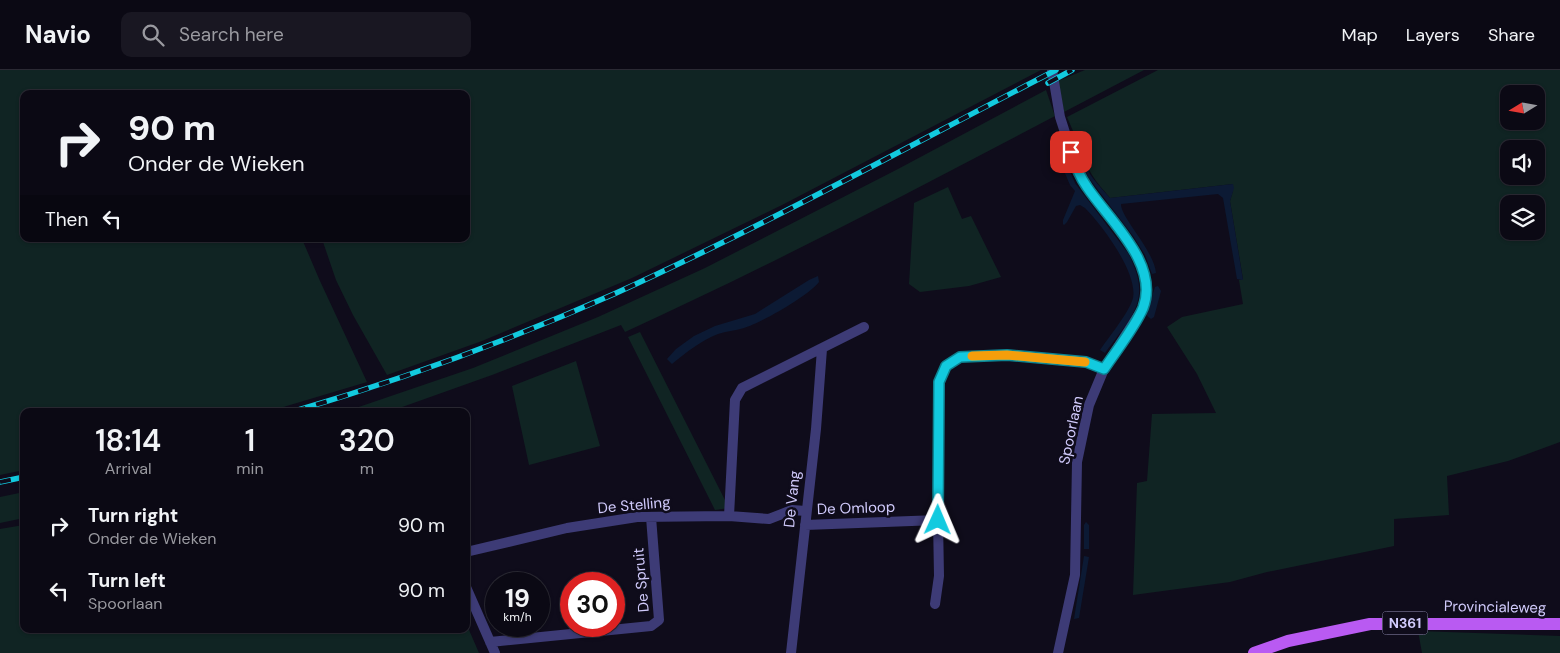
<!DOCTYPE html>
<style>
:root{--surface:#0b0914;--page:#191722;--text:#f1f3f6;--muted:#9a9aa0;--line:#2b2a34}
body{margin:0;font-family:"DM Sans",sans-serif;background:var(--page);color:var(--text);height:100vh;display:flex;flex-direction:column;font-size:19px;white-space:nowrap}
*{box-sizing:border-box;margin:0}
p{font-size:16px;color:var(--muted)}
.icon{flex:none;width:28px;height:28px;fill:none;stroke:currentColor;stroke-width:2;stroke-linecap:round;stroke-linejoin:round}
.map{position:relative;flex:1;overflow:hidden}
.side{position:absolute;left:20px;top:338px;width:450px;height:225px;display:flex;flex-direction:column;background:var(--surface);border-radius:10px;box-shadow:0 1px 4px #0004,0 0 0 1px var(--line)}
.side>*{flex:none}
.banner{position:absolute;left:20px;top:20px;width:450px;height:152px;border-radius:10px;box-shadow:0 1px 4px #0004,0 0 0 1px var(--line);background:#0b0914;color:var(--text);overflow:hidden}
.needle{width:32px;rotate:259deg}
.buttons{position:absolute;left:1500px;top:15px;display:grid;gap:10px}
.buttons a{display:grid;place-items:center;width:45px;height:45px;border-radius:10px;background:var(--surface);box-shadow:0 1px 4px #0004,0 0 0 1px var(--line);font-size:25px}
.speed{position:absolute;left:485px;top:502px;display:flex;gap:10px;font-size:25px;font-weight:700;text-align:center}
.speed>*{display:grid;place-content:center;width:65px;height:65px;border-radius:50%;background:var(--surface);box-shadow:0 1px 4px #0004,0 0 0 1px var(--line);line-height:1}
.speed small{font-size:12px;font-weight:400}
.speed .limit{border:8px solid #d22;background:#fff;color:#111}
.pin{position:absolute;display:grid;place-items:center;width:42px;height:42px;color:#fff;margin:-21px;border-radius:10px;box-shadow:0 2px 8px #0006}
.me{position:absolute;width:55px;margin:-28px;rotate:1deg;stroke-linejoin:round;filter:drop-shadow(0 0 4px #0008)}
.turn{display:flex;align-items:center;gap:18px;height:105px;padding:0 25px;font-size:22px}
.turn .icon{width:65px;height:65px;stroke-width:2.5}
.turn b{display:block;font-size:35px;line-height:42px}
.then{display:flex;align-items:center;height:48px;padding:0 25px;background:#0003;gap:10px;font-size:19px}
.eta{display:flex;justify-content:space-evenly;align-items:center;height:85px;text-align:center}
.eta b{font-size:30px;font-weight:600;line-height:35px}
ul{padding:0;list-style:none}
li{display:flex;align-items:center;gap:15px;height:65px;padding:0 25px}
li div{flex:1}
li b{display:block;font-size:19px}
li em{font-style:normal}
header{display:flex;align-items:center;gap:30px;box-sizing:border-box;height:70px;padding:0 25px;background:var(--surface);border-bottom:1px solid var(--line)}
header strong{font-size:24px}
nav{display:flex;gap:28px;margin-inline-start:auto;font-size:18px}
.search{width:350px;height:45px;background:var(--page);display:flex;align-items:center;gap:12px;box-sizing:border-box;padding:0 18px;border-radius:10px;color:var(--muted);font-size:19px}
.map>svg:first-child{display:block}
.green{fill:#102423;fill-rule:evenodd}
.water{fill:#0c1a34}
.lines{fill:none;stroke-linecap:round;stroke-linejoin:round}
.minor{stroke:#3d3b76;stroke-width:10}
.primary{stroke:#b95af2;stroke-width:12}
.rail-casing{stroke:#12cadf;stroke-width:5.5}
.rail{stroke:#0f0c1b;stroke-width:4;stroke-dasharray:11;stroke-linecap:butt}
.route-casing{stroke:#0c8391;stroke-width:12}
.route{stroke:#12cadf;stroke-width:9}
.slow{stroke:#f59e0b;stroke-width:9}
.labels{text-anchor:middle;stroke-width:5;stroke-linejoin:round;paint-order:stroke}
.shield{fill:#0f0c1b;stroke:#9691b8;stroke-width:1}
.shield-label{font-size:14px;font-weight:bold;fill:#d0cafb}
.street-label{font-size:15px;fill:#d0cafb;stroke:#0f0c1b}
</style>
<header>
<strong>Navio</strong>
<div class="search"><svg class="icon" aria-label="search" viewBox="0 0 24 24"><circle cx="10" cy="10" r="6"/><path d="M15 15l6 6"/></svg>Search here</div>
<nav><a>Map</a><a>Layers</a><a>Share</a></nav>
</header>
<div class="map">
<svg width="1560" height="583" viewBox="0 0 1560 583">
<rect width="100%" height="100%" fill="#0f0c1b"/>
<path class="green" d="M0,0H1041L782,135L632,208L482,271L387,305L353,245L336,210L322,169H466V24H24V169H302L320,211L367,312L270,341H24V400L0,405Z
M1085,0H1144L1064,42L1058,11Z
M1158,0H1560V372L1508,391L1447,406L1449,445L1394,449V476L1267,502L1230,512L1133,525L1137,413L1147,411L1152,344L1216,343L1197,304L1167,257L1182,247L1243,234L1239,210L1243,209L1230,131L1233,121V114L1110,128C1097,112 1084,99 1083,77L1079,75L1067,47ZM1509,24H1536V51H1509ZM1509,79H1536V106H1509ZM1509,134H1536V161H1509Z
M1046,20L1055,46C913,121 771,195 625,262L621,255L492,305L391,341H347L473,298L598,247L705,198L898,99Z
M948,117L962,149L971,146L1001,207L969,216L920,222L909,214L914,133Z
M640,262L729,438L715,440L628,267Z
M576,291L600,376L529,395L512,316Z
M24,422V448L0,453V427Z
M24,455V559H466V553L479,583H0V459Z
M1418,561L1560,566V583H1422Z"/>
<path class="water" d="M1079,75H1081C1084,81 1083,88 1085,95C1090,107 1101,118 1110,128L1233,114L1234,118L1230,131L1243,210L1237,209L1223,128L1218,124L1121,134C1120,147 1154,180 1156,203L1152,204L1145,185L1133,166L1088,107L1080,89Z
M1055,80L1061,81L1075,113L1128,183C1153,230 1132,246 1105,283L1100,280C1109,267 1130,241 1133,228C1138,203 1102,155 1085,138L1080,135L1076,136L1067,152L1064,155L1063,154V150L1075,121L1070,115Z
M818,206L819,212C808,226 761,253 744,258C735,261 726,261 718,264C700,271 687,282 672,294L667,289L676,279L694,266L715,256L755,244L809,210Z
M1158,216L1161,221L1154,247L1151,249L1146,245L1155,217Z
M1086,452L1089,455V479H1084V455Z
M1084,486L1089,487L1079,548L1074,549Z"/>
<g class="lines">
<path class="minor" d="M1052,0L1060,47L1078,103L1087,117L1118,157L1134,180L1142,197L1147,215L1143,238L1104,299L1089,335L1077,392L1075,505L1058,583
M729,446L735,330L742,318L864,257
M805,455L938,450
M466,482L567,458L637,447L729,446L769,449L792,440L806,441
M466,517L495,583
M935,534L939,506L938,450L939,312L946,296L960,287L1007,285L1086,292L1104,299
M490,572L651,556L659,550L651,447
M791,583L816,359L822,279"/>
<path class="primary" d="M1254,583L1288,571L1370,554H1560"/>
<defs>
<path id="rail" d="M1048,13L1072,0
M295,341C404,309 510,270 614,224C764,156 909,76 1056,0
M0,412L24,407"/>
</defs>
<use href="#rail" class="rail-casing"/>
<use href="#rail" class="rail"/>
</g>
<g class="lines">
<defs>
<path id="route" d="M938,450L939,312L946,296L960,287L1007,285L1086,292L1104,299C1116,281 1135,257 1143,238C1160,194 1109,150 1087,117C1080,107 1075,95 1071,82"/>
</defs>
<use href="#route" class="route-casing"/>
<use href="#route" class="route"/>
<path class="slow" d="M972,286L1007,285L1085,292"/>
</g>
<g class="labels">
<rect class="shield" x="1382.5" y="541.5" width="45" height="23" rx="4"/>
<g class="shield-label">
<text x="1405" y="558">N361</text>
</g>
<g class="street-label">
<text transform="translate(1071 360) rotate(-78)" y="5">Spoorlaan</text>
<text transform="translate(792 429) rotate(-84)" y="5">De Vang</text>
<text transform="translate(634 435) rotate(-5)" y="5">De Stelling</text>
<text transform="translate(856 438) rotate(-2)" y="5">De Omloop</text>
<text transform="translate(641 510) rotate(-95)" y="5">De Spruit</text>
<text transform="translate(1495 537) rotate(1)" y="5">Provincialeweg</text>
</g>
</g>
</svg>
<div class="buttons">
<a><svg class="needle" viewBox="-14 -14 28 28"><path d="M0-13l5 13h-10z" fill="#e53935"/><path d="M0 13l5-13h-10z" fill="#9a9aa0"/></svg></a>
<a><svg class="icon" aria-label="sound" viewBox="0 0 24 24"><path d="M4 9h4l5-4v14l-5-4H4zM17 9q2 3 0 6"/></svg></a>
<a><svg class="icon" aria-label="layers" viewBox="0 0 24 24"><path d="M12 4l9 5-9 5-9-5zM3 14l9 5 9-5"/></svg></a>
</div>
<div class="speed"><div>19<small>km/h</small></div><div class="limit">30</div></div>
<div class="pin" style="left:1071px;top:82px;background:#d93025"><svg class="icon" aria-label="arrive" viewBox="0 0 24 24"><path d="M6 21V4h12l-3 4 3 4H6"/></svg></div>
<svg class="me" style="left:938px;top:450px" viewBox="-20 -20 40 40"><path d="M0-17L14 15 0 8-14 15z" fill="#12cadf" stroke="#fff" stroke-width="4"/></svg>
<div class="banner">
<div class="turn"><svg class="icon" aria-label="right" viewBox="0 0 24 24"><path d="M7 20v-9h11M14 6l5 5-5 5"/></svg><div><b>90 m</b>Onder de Wieken</div></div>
<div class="then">Then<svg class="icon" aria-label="left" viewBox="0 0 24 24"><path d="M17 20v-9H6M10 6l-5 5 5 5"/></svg></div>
</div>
<section class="side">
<div class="eta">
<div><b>18:14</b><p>Arrival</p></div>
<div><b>1</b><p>min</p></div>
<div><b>320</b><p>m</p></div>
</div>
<ul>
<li><svg class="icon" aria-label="right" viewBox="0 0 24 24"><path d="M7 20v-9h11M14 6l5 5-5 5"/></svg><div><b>Turn right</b><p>Onder de Wieken</p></div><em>90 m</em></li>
<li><svg class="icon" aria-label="left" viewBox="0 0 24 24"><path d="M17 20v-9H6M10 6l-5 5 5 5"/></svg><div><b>Turn left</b><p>Spoorlaan</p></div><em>90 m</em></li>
</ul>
</section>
</div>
